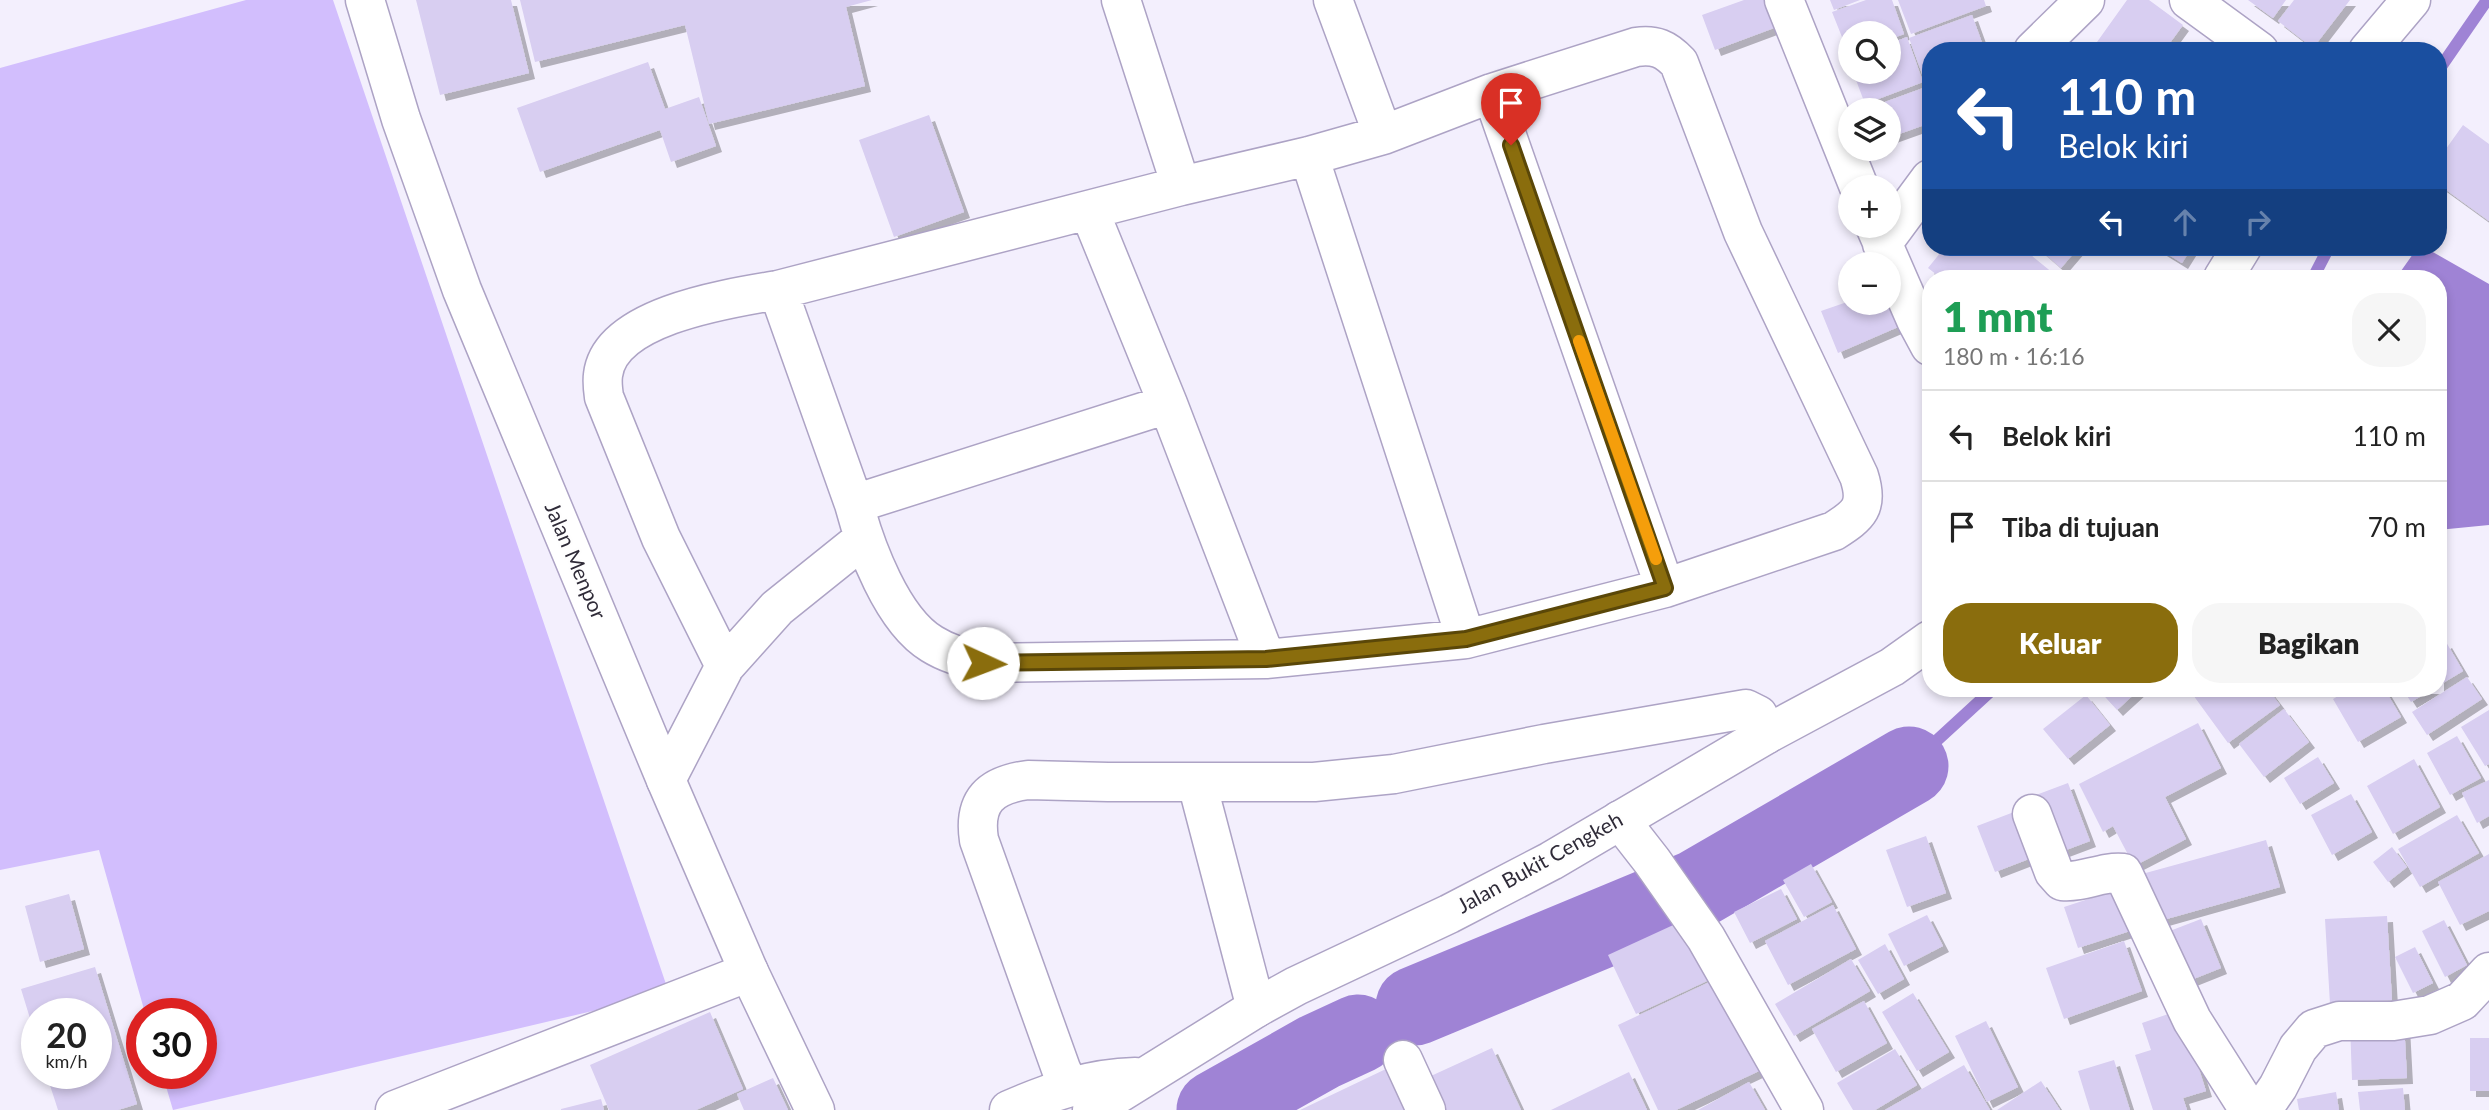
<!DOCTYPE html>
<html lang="id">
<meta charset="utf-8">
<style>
:root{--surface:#fff;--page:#f6f6f6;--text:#222;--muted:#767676;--line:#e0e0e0;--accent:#8a6d0d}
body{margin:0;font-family:Lato,sans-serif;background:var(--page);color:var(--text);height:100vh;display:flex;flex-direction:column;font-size:26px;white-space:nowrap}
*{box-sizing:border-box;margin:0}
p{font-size:23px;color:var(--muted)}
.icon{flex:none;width:38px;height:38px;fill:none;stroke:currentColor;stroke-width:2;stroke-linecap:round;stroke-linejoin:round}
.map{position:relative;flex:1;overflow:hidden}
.panel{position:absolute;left:1922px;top:270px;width:525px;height:427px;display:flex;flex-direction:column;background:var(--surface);border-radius:28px;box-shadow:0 4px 10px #0003}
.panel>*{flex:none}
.hud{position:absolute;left:1922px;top:42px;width:525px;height:214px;border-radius:28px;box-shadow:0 4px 10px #0003;background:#1a4fa0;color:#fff;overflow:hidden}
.controls{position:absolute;left:1838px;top:21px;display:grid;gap:14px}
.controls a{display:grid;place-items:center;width:63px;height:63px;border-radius:50%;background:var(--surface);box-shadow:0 4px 10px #0003;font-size:35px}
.speed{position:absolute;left:21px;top:998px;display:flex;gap:14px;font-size:35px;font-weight:700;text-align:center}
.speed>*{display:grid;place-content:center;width:91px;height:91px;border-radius:50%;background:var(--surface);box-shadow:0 4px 10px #0003;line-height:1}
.speed small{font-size:18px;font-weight:400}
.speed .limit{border:10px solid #d22;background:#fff;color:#111}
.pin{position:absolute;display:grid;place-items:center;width:60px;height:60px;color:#fff;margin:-72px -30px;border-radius:50% 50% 50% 0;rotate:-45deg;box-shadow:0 0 7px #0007}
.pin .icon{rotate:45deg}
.me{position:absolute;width:77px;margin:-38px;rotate:92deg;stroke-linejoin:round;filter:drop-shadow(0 0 5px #0008)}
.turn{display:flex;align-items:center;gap:24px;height:147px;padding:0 21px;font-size:32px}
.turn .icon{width:91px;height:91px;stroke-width:2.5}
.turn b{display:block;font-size:49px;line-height:60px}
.lanes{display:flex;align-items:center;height:66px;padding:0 21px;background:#0003;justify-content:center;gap:35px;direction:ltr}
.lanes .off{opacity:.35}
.round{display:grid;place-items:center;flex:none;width:74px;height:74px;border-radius:28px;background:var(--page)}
.head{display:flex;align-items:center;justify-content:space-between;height:119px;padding:0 21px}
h1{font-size:42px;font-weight:800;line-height:52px;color:#1e9e55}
.cta{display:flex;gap:14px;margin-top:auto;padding:14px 21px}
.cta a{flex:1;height:80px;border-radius:28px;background:var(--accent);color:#fff;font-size:28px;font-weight:800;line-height:80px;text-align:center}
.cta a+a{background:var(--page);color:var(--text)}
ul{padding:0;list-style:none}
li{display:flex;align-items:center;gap:21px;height:91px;padding:0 21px;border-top:2px solid var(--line)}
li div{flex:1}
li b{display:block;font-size:26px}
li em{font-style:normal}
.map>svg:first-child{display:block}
.green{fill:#d2befd}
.water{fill:#9f83d5}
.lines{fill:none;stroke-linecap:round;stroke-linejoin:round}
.stream{stroke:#9f83d5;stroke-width:12}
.river{stroke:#9f83d5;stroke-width:79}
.building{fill:#d8cef1;filter:url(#shadow)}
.street-casing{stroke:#ada3c5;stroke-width:41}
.secondary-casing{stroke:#ada3c5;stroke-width:41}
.street{stroke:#fff;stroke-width:38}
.secondary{stroke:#fff;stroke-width:38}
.route-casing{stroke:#5a4708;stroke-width:18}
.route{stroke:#8a6d0d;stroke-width:12}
.slow{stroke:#f59e0b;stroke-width:12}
.labels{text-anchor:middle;stroke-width:5;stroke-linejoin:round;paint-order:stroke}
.street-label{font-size:21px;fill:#2f2b38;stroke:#fefefe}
</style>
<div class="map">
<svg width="2489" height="1110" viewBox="0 0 2489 1110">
<defs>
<filter id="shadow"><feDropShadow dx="6" dy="6" stdDeviation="0" flood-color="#0004"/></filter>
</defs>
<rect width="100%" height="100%" fill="#f3effd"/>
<path class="green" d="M246,0H333L669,993L173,1110L162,1073H201V1013H145L99,850L0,870V68Z"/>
<path class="water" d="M2418,247H2424L2489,284V525L2438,530V278H2396Z"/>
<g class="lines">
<path class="stream" d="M2438,71L2487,0
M2313,278L2329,247
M1909,766L1994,688"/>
<path class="river" d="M1415,1006L1697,889L1909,766
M1216,1110L1319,1052L1358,1034"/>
</g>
<path class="building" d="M416,0H511L529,73L440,95Z
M520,0H872L846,7L865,86L709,124L685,25L535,62Z
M1744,0H1772L1782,25L1715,50L1702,15Z
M1830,0H1860L1834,10Z
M1866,0H1892L1904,34L1888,40V33H1850V57L1832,12Z
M1898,0H1984L1986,6L1911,34Z
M2127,0H2149L2183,25L2164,51L2092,49Z
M2248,0H2286L2273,18Z
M2294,0H2350L2313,48L2278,21Z
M1972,15L1985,51H1930V77L1924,79L1909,38Z
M1907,37L1923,82L1865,104L1853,72H1888V44Z
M648,62L665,109L699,97L716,146L671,162L660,130L540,172L517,108Z
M1926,87L1930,99V123L1888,138V110H1863Z
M929,115L964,212L894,237L859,140Z
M2463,125L2489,144V221L2438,184V160Z
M1945,247H2021L2059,278H1941L1928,268Z
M2037,247H2079L2061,268Z
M2156,247H2192L2182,263Z
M1850,301L1888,303L1905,324L1838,353L1821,311Z
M2446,642L2463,671L2438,686V647Z
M2467,677L2482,699L2427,735L2412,712Z
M2097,688H2141L2117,710Z
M2188,688H2267L2280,705L2228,743Z
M2352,688H2384L2401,717L2358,742L2333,699Z
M2402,688H2435L2411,702Z
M2086,695L2110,725L2068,759L2043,729Z
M2284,709L2309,742L2264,777L2239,744Z
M2489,710V764L2485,766L2461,727Z
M2198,723L2221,768L2165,797L2186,839L2134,866L2113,826L2103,832L2079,784Z
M2457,736L2481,778L2450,795L2427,753Z
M2318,757L2334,783L2300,804L2284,778Z
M2414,759L2440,807L2393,834L2367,786Z
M2489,780V816L2477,823L2462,793Z
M2068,783L2090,841L2058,853L2036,795Z
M2351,794L2372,832L2332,855L2311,815Z
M2022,809L2039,855L1995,872L1977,826Z
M2457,815L2479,853L2420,887L2398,849Z
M1926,836L1946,893L1907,907L1886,850Z
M2266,840L2280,887L2156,922L2142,874Z
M2392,847L2407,867L2388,882L2373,862Z
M2489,854V911L2460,925L2438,882Z
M1811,864L1832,902L1804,917L1783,880Z
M1781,889L1797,919L1750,943L1734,912Z
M2119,889L2133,930L2078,948L2064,907Z
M69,894L84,949L40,962L25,906Z
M1833,905L1856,949L1788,985L1765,941Z
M1927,915L1943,946L1904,966L1888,934Z
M2387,916L2392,1000L2330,1004L2325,919Z
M2201,919L2221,968L2181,984L2162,934Z
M2444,920L2467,965L2445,977L2422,931Z
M1682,921L1709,980L1636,1014L1608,955Z
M2124,941L2142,991L2064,1019L2046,968Z
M1885,944L1904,979L1878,994L1858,960Z
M2415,947L2433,983L2413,993L2395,957Z
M1851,959L1870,991L1794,1036L1775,1004Z
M95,967L137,1104L118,1110H58L46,1073H96V1013H37L36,1038L21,989Z
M1716,979L1759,1071L1676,1110H1658L1618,1025Z
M1913,993L1949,1052L1917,1071L1882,1012Z
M1864,1001L1887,1043L1836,1072L1812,1029Z
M2180,1010L2206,1091L2183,1098L2187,1110H2153L2135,1055L2151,1050L2142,1023Z
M710,1012L743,1089L696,1110H609L590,1065Z
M1986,1021L2018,1087L1987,1102L1955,1036Z
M2404,1022L2407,1078L2352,1080L2350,1024Z
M2470,1038H2489V1091H2470Z
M1492,1048L1521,1110H1434L1420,1081Z
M1895,1049L1917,1085L1875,1110H1853L1837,1083Z
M2114,1060L2130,1110H2090L2078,1071Z
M1964,1065L1990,1110H1885Z
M1388,1068L1408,1110H1300Z
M1629,1072L1647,1110H1551Z
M773,1078L788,1110H744L737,1094Z
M2041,1081L2060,1110H1997Z
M1749,1082L1765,1110H1698Z
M2403,1088L2405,1110H2360L2358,1092Z
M2336,1092L2339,1110H2299L2297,1099Z
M601,1099L604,1110H561V1109Z"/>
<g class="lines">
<defs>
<path id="street" d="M1121,0L1181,186
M1333,0L1383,135
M1784,0L1859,187
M2189,0L2259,51
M2033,51L2085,0
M1492,93L1665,588
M1309,156L1466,639
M1089,210L1168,404L1266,659
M1875,226L1916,320L1930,346
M1882,244L1930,179
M854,504L1168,404
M725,666L661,538L604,397C603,390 602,382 603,375C610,315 731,298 778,290L1181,186L1309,156L1383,135L1492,93L1636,47C1655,44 1666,49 1679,63L1743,232L1859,476C1869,507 1859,515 1834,531L1665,588L1466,639L1266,659L983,663C965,658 948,654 932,644C892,620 865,546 854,504L778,290
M666,780L725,666L777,608L863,539
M1197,783L1256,1008
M2032,814L2054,872L2062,881C2083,883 2102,871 2123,873L2192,1020L2249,1110
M1620,820L1652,861L1706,938L1804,1110
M1403,1060L1426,1110
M1069,1086L1061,1069L979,840C973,801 990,785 1028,780L1108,782H1314L1394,774L1544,744L1746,709L1758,715L1767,734
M395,1110L749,972
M2262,1110L2278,1087L2298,1048L2314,1029L2339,1021H2393L2430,1015L2462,1001L2489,972"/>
<path id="secondary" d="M365,0L401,119L462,290L666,780L749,972L815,1110
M2368,51L2411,0
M2223,278L2242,247
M1009,1110C1050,1092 1090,1078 1135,1077
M1092,1110L1256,1008L1296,986L1449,914L1551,861L1767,734L1892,667L1930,640"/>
</defs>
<use href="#street" class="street-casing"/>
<use href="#secondary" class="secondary-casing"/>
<use href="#street" class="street"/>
<use href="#secondary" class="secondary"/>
</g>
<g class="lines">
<defs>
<path id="route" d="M983,663L1266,659L1466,639L1665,588L1511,145"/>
</defs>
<use href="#route" class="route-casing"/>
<use href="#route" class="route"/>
<path class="slow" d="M1579,341L1656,559"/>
</g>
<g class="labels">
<g class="street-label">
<text transform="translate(575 561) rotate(67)" y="7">Jalan Menpor</text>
<text transform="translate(1540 863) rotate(-29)" y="7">Jalan Bukit Cengkeh</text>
</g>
</g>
</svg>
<div class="controls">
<a><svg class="icon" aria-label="search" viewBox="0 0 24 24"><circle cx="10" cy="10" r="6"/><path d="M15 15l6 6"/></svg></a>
<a><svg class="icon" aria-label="layers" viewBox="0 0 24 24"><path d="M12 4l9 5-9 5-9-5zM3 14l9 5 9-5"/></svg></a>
<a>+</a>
<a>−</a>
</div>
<div class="speed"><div>20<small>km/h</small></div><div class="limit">30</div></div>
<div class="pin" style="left:1511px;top:145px;background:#d93025"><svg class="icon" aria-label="arrive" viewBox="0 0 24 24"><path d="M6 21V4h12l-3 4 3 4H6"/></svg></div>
<svg class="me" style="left:983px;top:663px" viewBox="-20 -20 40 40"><circle r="19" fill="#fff"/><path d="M0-13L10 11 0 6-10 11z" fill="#8a6d0d"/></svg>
<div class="hud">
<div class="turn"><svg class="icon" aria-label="left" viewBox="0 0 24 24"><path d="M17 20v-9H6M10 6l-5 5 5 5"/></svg><div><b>110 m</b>Belok kiri</div></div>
<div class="lanes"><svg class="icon" aria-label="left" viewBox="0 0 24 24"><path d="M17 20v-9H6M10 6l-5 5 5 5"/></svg><svg class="icon off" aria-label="ahead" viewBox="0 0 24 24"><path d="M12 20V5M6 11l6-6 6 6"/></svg><svg class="icon off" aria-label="right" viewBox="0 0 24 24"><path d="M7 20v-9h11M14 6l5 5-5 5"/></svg></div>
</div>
<section class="panel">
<div class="head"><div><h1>1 mnt</h1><p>180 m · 16:16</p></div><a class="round"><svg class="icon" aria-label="close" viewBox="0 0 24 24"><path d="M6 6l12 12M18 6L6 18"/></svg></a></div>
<ul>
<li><svg class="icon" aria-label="left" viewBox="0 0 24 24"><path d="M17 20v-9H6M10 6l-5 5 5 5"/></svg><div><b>Belok kiri</b></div><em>110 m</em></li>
<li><svg class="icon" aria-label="arrive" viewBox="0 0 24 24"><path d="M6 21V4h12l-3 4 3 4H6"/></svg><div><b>Tiba di tujuan</b></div><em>70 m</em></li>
</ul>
<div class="cta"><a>Keluar</a><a>Bagikan</a></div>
</section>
</div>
